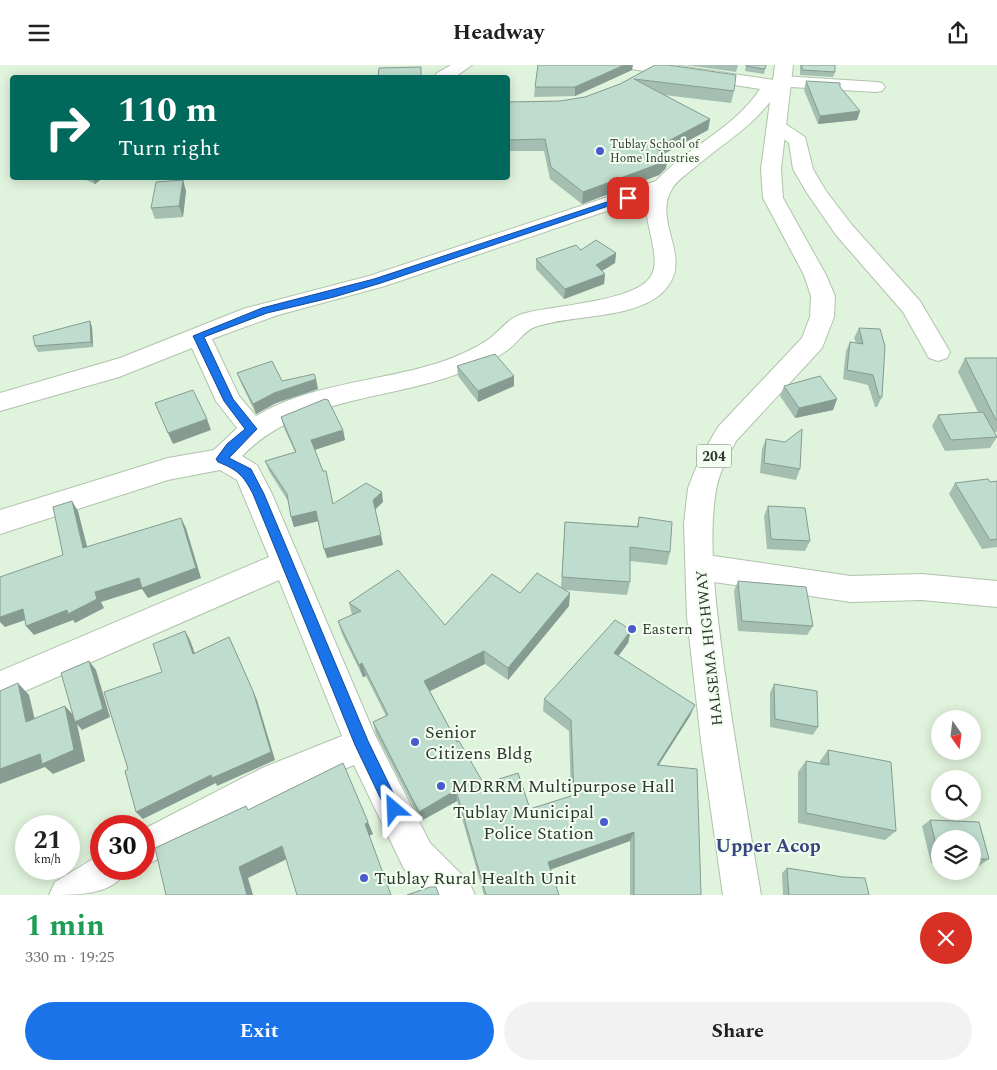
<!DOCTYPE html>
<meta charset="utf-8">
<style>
:root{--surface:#fff;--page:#f2f2f2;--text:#202124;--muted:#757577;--accent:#1a73e8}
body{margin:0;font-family:Spectral,serif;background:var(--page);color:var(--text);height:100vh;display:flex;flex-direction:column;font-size:19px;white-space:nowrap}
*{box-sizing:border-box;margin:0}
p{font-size:16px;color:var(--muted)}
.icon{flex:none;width:28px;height:28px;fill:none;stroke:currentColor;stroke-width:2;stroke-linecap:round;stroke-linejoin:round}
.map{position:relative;height:830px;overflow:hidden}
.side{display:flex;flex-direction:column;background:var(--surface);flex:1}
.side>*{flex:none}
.top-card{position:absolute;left:10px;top:10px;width:500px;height:105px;border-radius:5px;box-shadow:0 2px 12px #0003;background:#00695c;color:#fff;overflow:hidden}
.needle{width:32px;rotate:166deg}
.fabs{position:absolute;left:931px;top:645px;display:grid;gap:10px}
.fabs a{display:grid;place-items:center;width:50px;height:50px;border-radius:50%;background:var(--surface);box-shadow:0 2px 12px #0003;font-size:25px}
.speed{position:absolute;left:15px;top:750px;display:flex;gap:10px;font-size:25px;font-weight:700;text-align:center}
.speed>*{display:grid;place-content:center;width:65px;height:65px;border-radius:50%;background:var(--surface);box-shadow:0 2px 12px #0003;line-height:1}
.speed small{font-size:12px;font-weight:400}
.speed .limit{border:8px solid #d22;background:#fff;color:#111}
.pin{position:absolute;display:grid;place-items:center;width:42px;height:42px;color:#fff;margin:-21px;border-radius:10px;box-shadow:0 2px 8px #0006}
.me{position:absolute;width:55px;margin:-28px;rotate:334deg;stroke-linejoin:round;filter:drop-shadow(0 0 4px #0008)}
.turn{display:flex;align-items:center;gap:18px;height:105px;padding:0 25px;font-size:22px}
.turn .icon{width:65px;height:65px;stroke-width:2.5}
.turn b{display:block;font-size:35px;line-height:42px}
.round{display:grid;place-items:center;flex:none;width:52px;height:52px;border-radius:26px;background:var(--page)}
.overview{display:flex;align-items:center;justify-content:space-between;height:85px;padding:0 25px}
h1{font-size:30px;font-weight:700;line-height:38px;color:#1e9e55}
.button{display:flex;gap:10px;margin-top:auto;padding:10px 25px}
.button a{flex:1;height:58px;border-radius:30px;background:var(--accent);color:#fff;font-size:20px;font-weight:700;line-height:58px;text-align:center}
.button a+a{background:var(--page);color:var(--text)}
header{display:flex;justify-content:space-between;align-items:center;height:65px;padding:0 25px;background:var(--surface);font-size:22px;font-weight:700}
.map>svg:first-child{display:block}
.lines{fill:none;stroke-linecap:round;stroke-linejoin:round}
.minor-casing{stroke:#b0c3ac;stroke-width:2}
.highway-casing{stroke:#b0c3ac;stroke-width:2}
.minor{fill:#fff;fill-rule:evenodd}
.highway{fill:#fff;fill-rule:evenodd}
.wall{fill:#a4beb2}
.shaded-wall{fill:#869b91}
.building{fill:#bfddcf;stroke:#869b91}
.route{fill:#1a73e8;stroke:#114b97}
.poi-dot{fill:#495ace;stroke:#f2fef0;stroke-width:2}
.labels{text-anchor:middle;stroke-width:4;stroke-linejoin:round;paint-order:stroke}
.far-poi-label{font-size:12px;fill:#2f362d;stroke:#f2fef0;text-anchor:start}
.shield{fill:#f2fef0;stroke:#6a7268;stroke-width:1}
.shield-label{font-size:14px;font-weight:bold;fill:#2f362d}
.poi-label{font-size:15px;fill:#2f362d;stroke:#f2fef0;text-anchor:start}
.street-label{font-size:15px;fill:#2f362d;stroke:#f2fef0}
.near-poi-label{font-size:18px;fill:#2f362d;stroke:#f2fef0;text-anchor:start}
.near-neighbourhood-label{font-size:19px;font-weight:bold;fill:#394580;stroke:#f2fef0}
</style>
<header><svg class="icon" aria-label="menu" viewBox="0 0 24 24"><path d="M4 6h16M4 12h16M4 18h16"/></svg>Headway<svg class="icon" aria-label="share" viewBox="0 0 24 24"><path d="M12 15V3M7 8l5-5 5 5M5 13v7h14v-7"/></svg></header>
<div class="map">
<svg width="997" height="830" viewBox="0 0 997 830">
<rect width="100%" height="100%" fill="#e0f3dc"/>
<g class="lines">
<defs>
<path id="minor" d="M451,0H472L455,12H434L437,8Z
M629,0H673L774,15L783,11L876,17L882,18L885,22L882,26L876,27L791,22L788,26L777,27C756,60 723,78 694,103C687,109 676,116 672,124C651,158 697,195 662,228C632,255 571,249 535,262C524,266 518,277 509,284C496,294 481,300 465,306C391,336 302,330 242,391L257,400L272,429L374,668L430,778L469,817L475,830H430L404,804L354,700L286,728L144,801V764L262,703L342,671L279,515L0,637V606L269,492L237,415L220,405L168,415L0,469V445L168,393L214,385L237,363L216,336L192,283L119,312L0,346V328L120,293L243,244L369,211L656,116C687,82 734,64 760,24L638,5L632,4ZM648,132C641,157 663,190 651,211C636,237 552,240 522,249C508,253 501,265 489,274C474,284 456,292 438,298C378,317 311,318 256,351L239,331L212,274L278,250L385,221Z
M777,56L784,58L805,72L813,104L826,126L852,160L920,236L950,287L947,293L938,296L929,293L903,247L836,170L807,128L793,104L789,78L768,62L770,58Z
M700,489L851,511L922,509L997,516V542L922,535L851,537L700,515L690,511L685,502L690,493Z
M101,789V804H127C115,830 79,830 49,830L55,817Z"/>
<path id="highway" d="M775,0H793L781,104L783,133L826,210L835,231L834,252L822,283L736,376C728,391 719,408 716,425C707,479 717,548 724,602C735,678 748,754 761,830H723L701,676L687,552L684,459L688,423L700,393L718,362L802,273L810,252L811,231L804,210L763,133L761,104Z"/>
</defs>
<use href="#minor" class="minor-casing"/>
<use href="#highway" class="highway-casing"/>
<use href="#minor" class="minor"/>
<use href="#highway" class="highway"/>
</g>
<path class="wall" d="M655,0L734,26L731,38L664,30L710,54L708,65L664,89L666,103L659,110L582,139L550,114L544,86H508V37L560,36L585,32L620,19Z
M686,0H738L736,7Z
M746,0H766L764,9L745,6Z
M800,0H835V7L833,12L800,10Z
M632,5L575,31L534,32L535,22Z
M806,16L860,46L857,55L818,59L804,25Z
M80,112H104L95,119Z
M186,126L183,152L155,154L151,143Z
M581,185L616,188L615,198L602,206L605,209L604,219L564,234L536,204V194Z
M90,256L92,262L93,282L38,287L35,281Z
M859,263L882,332L877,342H875L868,320L843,314L846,286L850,277L856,278L854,273Z
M965,293H997V367H994L997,372L990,383L945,386L932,361L938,350L978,347L958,307Z
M457,301L514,321L478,337L458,311Z
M237,308L318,324L276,338L256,349L241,318Z
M784,321L837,334L833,345L795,353L780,331Z
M281,352L343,365L345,375L315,385L333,439L383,437L375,445L383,480L327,493L318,456L294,462L288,436L269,406L265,396L295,387L284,363Z
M766,374L800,404L796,415L760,408L762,384Z
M997,416V482L982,484L949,429L955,418L990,417Z
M768,441L810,476L805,486L767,484L764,451Z
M639,452L670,487L667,500L630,496V517L627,530L566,525L569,541L508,615L485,599L430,626L457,677L484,719L530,744L571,731L569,666L543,646L544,634L631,565L628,578L618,591L690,651L659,700L701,830H630V776L550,805L559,830H484L457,736L421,756L376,669L373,657L386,651L366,611L363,612L342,569L338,556L352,550L349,538L445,560L520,528L561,522L565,457L637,461Z
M738,516L813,561L807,570L738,566L734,526Z
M774,619L818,662L813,670L770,662V628Z
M828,685L896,766L885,775L798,758V707L806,696L820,698V696Z
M930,755L979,757L989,794L979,801L972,800V774H940V799L931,798L922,761Z
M787,803L869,830H783L782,808Z"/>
<path class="shaded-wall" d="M624,0H633L632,5L575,31V22Z
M860,46L857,55L818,59L820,51Z
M710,54L708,65L654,94L655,83Z
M668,91L666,103L659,110L582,139L583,127Z
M93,112H104L95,119Z
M183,115L186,126L183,152L179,141Z
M616,188L615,198L595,210L596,200Z
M605,209L604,219L564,234L565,224Z
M90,256L92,262L93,282L91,277Z
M514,311V321L478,337V326Z
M316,314L318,324L276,338L256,349L253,339L274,328Z
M837,334L833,345L795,353L799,343Z
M207,354L211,365L173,379L168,368Z
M343,365L345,375L314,385L311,375Z
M382,427L383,437L374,445L373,435Z
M72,436L78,446L90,493L83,483Z
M316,446L319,456L294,462L291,452Z
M181,453L186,463L201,513L148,533L142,524L101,537L104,543L75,558L73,555L34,570L26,561L95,527Z
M381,470L383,480L327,493L324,484Z
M570,528L569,541L508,615V603Z
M23,544L31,553L5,562L0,557V552Z
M631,565L628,578L611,601L614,588Z
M185,566L190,575L198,597L193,589Z
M229,572L257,635L275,695L217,721L216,718L143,754L136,747Z
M484,586L485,599L426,628L424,616Z
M89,596L96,605L110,652L82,665L77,659L85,696L53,709L45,702L0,719V704L65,641L76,653Z
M362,598L366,611L363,612L359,600Z
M18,618L29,630L38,668L26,657Z
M695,640L690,651L652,710L657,700Z
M456,725L457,736L421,756L419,747Z
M368,757L373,769L369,771L365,759Z
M634,767L630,776L546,806L548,797Z
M282,781L289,793L248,813L253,830H246L239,802Z"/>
<path class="building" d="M538,0H624L575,22H535Z
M655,0H668L736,10L734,26L634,14L710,54L655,83L668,91L661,98L583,127L551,102L545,74L508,75V37L560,36L585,32L620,19Z
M746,0H766L765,4L746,1Z
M802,0H835V7L802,5Z
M421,2V12H378L379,3Z
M806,16L840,18V22L860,46L820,51Z
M183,115L179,141L151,143L156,117Z
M596,175L616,188L596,200L605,209L565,224L536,194L576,180L581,185Z
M90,256L91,277L35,281L33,271Z
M859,263L880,264L885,281L882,332H879L873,310L847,305L850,277L863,279Z
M495,289L514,311L478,326L457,301Z
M965,293H997V355H996Z
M272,296L282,316L314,309L316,314L274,328L253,339L237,308Z
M820,311L837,334L799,343L784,321Z
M193,325L207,354L168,368L155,338Z
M325,334L328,335L343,365L311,375L323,406H326L333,439L366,418L382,427L373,435L381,470L324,484L316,446L291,452L287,429L265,396L296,387L281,352Z
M983,347L997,372L951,375L938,350Z
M802,364L800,404L764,398L766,374L785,377Z
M988,414L990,417L997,416V474L990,475L955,418Z
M72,436L83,483L181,453L196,503L142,523L139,513L95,527L97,534L68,549L67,545L26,561L23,544L0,552V512L63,490L53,442Z
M768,441L805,443L810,476L771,474Z
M639,452L672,457L670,487L630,482V517L562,512L565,457L638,462Z
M398,505L445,560L492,509L520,528L537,508L570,528L508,603L484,586L424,616L457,677L459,676L484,719L518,708L530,744L574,730L571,655L544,634L615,555L631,565L614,588L695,640L657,700L697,704L701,830H634V767L548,797L559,830H486L456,725L419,747L373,657L388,650L362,598L359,600L338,556L361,546L349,538Z
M738,516L806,522L813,561L742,556Z
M185,566L193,589L229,572L253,626L271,687L212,713L211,710L136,747L125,706L128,704L104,627L162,607L153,579Z
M89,596L103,644L75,657L61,608Z
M18,618L26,657L65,641L74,685L42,699L40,689L0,704V626Z
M774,619L817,626L818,662L775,654Z
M828,685L891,697L896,766L806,748V696L829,700Z
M343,698L368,757L365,759L391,830H297L282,781L239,802L247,830H166L155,783L246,741L248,745Z
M930,755L979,757L989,794H972V774H940L939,792Z
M787,803L843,812L865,813L869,830H789Z
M430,822H436L439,830H407Z"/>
<path class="route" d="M625,131L632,133L381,218L334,232L267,248L204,272L233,334L257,364L229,393L251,404L264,429L368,676L401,744L399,749L394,751L388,749L355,680L253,429C243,410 238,405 218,397L216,394L227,379L245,364L224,336L193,271L262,243L374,214Z"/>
<g class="poi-dot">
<circle cx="600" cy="86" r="5"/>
<circle cx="632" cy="564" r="5"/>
<circle cx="415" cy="677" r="5"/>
<circle cx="441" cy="721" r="5"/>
<circle cx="604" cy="757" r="5"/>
<circle cx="364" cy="813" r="5"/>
</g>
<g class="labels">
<g class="far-poi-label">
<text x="610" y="83">Tublay School of<tspan x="610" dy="14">Home Industries</tspan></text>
</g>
<rect class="shield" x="696.5" y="379.5" width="35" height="23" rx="4"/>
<g class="shield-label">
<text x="714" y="396">204</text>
</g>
<g class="poi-label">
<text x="642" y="569">Eastern</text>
</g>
<g class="street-label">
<text transform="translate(709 583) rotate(-96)" y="5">HALSEMA HIGHWAY</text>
</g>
<g class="near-poi-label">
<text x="425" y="673">Senior<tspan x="425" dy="21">Citizens Bldg</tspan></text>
<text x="451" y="727">MDRRM Multipurpose Hall</text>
<text x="594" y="753" text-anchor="end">Tublay Municipal<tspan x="594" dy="21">Police Station</tspan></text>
<text x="374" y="819">Tublay Rural Health Unit</text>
</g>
<g class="near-neighbourhood-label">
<text x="768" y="787">Upper Acop</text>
</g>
</g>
</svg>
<div class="fabs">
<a><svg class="needle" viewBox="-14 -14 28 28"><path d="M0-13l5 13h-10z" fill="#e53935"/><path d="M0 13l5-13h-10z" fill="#757577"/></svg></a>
<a><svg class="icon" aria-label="search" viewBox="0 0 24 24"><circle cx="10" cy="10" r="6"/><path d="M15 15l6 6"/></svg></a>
<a><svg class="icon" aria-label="layers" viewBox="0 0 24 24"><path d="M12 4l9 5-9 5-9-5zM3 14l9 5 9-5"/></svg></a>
</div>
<div class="speed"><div>21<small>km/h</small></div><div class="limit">30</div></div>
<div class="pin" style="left:628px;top:133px;background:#d93025"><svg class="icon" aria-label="arrive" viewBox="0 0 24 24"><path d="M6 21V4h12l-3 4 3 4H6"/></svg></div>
<svg class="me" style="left:394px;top:744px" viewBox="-20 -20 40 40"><path d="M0-17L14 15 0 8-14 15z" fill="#1a73e8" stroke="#fff" stroke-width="4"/></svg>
<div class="top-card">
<div class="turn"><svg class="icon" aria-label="right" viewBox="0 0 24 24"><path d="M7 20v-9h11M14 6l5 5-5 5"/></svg><div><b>110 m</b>Turn right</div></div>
</div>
</div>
<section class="side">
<div class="overview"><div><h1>1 min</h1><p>330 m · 19:25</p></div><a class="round" style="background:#d93025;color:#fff"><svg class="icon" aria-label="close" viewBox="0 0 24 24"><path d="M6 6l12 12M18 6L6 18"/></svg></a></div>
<div class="button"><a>Exit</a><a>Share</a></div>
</section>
